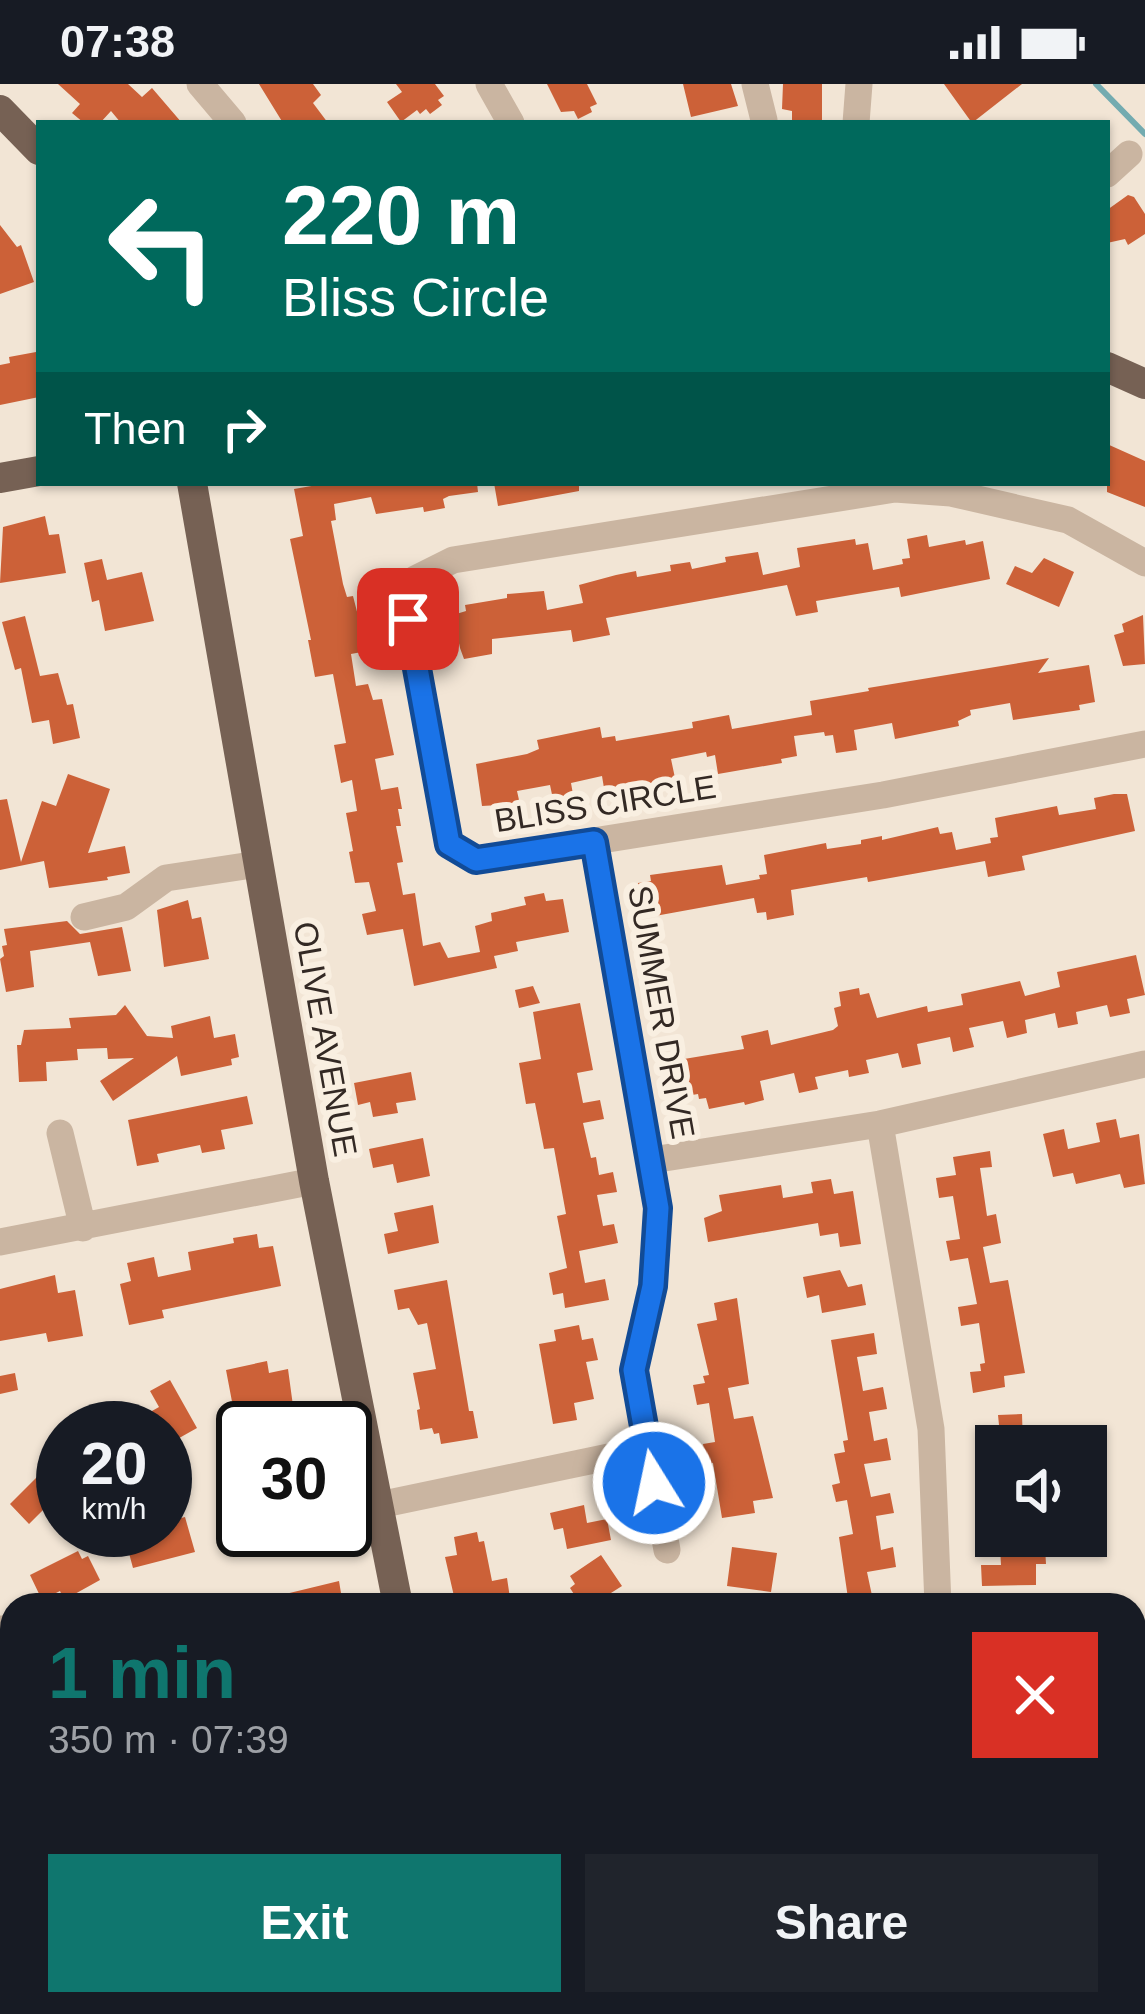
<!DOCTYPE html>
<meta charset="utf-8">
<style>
:root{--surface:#171b24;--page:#20242c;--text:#f1f3f6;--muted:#9ea1a6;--accent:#0f766e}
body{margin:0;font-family:Arial,sans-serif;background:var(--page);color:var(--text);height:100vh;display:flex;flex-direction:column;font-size:45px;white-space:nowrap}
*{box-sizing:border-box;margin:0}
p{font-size:39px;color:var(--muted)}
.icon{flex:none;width:66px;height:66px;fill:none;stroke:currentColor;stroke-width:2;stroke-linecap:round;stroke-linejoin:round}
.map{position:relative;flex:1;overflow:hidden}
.drawer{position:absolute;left:0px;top:1509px;width:1146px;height:423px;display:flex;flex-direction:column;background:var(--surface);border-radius:36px 36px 0 0;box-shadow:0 3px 9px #0004}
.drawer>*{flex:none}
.hud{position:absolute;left:36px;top:36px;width:1074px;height:366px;border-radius:0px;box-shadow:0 3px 9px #0004;background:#00695c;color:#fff;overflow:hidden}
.fabs{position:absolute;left:975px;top:1341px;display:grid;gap:24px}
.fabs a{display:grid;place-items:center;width:132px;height:132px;border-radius:0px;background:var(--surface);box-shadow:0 3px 9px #0004;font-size:60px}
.speed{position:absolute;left:36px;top:1317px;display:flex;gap:24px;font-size:60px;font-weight:700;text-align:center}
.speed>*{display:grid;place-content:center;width:156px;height:156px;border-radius:50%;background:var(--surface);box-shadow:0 3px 9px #0004;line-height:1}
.speed small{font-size:30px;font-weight:400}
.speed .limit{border:6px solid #111;border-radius:18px;background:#fff;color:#111}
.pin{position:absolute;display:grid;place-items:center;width:102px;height:102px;color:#fff;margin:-51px;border-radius:24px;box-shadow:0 6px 18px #0006}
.me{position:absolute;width:132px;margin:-66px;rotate:350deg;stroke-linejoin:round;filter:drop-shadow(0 0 9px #0008)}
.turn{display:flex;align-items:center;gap:42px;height:252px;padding:0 48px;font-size:54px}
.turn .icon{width:156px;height:156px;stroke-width:2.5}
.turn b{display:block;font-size:84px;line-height:102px}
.then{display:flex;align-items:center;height:114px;padding:0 48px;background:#0003;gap:24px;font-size:45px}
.round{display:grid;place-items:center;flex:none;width:126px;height:126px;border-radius:0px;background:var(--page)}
.summary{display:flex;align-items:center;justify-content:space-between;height:204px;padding:0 48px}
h1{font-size:72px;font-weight:700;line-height:90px;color:var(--accent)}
.button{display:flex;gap:24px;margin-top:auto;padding:24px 48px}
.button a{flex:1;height:138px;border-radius:0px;background:var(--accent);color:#fff;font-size:48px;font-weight:700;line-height:138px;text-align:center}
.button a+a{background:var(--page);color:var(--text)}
.status{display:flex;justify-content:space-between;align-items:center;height:84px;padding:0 60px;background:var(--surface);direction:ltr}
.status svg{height:33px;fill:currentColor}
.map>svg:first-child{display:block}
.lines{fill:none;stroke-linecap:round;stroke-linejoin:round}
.stream{stroke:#73abb0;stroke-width:6}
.building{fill:#cc6138}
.minor{stroke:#cab5a1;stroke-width:27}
.major{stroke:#766154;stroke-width:30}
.route-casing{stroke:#114b97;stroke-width:30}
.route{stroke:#1a73e8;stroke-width:21}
.labels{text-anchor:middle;stroke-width:12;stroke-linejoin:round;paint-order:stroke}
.street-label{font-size:33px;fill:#332924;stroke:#f9efe1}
</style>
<div class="status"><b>07:38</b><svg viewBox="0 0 49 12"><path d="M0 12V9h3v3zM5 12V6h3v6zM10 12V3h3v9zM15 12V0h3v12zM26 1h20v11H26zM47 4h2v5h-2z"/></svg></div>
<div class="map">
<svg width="1145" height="1930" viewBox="0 0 1145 1930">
<rect width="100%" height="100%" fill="#f2e5d5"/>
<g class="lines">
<path class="stream" d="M1096,0L1145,50"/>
</g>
<path class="building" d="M58,0H128L142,13L152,4L182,39H121L111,27L100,39H84L72,29L80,20Z
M259,0H313L321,11L313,19L328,39H283Z
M396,0H435L444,12L438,16L442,21L430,30L426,25L420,30L417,26L401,38L387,18L402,8Z
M547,0H587L597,20L590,23L592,28L578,35L574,27L561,28Z
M683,0H731L738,22L691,33Z
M783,0H822V39L792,38V27L782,25Z
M944,0H1022L972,39Z
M1128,111L1134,113L1145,130V150L1128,161L1125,155L1107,159V126Z
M0,141L17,163L21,161L34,198L0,210Z
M36,268L39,272V313L0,321V281L10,279L9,273Z
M1107,360L1145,377V423L1107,408Z
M329,399H477L478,408L449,412L443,415L445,424L424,428L423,423L376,430L371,413L334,420L336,436L331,437L343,500L347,513L353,512L367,567L351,570L356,602L368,600L373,616L382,615L394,671L375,675L381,706L398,703L402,725H398L401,742H396L403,778L397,779L403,811L415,809L423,862L440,858L448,874L480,868L475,842L492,837L491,829L526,821L524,813L544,809L546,817L563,815L569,848L516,858L518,867L494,872L497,884L414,902L403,845L367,851L362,830L376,827L369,798L355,799L349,768L353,767L346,729L357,727L352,696L341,699L334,661L346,659L333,590L315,593L308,556H311L290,455L303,452L294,405Z
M494,399H579V407L498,422Z
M45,432L49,451L59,450L66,489L0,499L3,443Z
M927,451L929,463L965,456L966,461L983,457L990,495L901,513L899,503L851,511L816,517L818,528L796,532L787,501L606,534L610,551L573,558L571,546L492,555V570L464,575L460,564L453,531L466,527L465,521L507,514V510L544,507L547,526L583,519L579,501L616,491L636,487L637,493L671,487L670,481L690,478L692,485L726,478L725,473L758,468L763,491L800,483L797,464L855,455L856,461L868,459L873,486L903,480L902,475L910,474L907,455Z
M1044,474L1074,488L1059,523L1006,500L1015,482L1032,489Z
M102,475L107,496L142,488L154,537L105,547L99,516L92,518L84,479Z
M1143,531L1145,580L1123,582L1114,551L1124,548L1122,540Z
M25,532L40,592L58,589L67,621L73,620L80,654L53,660L49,636L32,639L21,584L15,586L2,538Z
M1049,574L1038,589L1089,581L1095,618L1079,621L1080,626L1013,636L1010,619L970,626L971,631L958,637L959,642L895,655L892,639L854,646L857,666L836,669L833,651L825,652L824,648L794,652L797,672L781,675L782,679L718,690L715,671L707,673L706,668L671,675L675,694L667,699L605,710L602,692L571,699L574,716L554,720L550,701L517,707L521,725L501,729L499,721L482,722L476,680L527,670L539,665L537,656L600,643L602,654L615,652L616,657L693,644L692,638L729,631L732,645L812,631L810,617L869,607L868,604Z
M68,690L110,705L88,769L125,762L130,789L107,793L108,796L49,804L44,777L0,786V716L7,715L21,778L42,717L56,722Z
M1114,710H1127L1135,747L1022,772L1025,786L988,793L985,777L868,798L867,793L791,806L794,831L767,836L766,828L757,829L754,814L644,834L638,799L651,797L650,791L722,781L726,801L760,795L759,791L767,790L764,771L826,759L827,765L861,760V756L882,752V756L938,743L940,750L952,748L956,766L991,759L990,754L998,753L995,734L1057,722L1059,731L1096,725L1094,714Z
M188,816L192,835L201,833L209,875L164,883L157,826Z
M67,837L80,850L122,843L131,887L98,892L90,858L30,867L34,903L6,908L0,875L4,872L2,862L7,861L4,845Z
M1136,871L1145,911L1127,915L1130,929L1110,933L1107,921L1076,928L1078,940L1058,944L1055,929L1025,936L1027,949L1007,954L1003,937L969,944L974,963L953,968L950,953L917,960L921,980L902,984L898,969L866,976L869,989L849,993L848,986L815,993L818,1005L799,1009L794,989L760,997L764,1016L745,1021L744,1018L709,1025L706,1014L699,1015L698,1010L686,1012L678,976L744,965L741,952L768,946L771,961L833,946L838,942L834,924L841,922L839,908L859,904L860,911L869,909L877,934L927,922L928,928L963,921L961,910L1020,897L1025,912L1060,903L1057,888Z
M533,902L540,919L519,924L515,906Z
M580,919L593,986L577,989L583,1019L600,1016L604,1035L583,1039L591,1074L596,1073L599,1091L613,1088L617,1108L597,1111L603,1142L614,1140L618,1159L579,1167L585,1199L605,1195L609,1216L565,1224L563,1209L553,1211L549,1189L567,1184L557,1132L566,1130L554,1064L544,1065L535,1019L526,1020L519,979L541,975L533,928Z
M125,921L147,952L173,954L171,942L210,932L214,954L235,950L239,973L231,975L232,981L181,992L177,972L113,1017L100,997L134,974L108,975L107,964L77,965L78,976L46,978L47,997L19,998L17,961H21L24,946L71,944L69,934L116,931Z
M411,988L416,1016L396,1019L398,1029L373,1033L370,1018L358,1021L354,999Z
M247,1012L253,1040L221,1046L225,1065L202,1069L200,1061L157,1070L159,1078L137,1082L128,1036Z
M1116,1035L1120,1054L1139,1050L1145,1100L1124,1104L1120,1090L1076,1100L1073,1089L1053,1093L1043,1050L1064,1045L1068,1065L1100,1058L1096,1039Z
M423,1054L430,1092L397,1099L393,1080L373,1084L369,1065Z
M990,1067L992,1083L980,1084L987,1132L996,1130L1001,1159L983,1163L990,1199L1008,1196L1025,1289L1004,1292L1005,1303L973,1309L970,1288L981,1287L980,1280L985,1279L979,1239L961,1242L958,1223L977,1220L968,1174L950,1177L946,1157L960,1155L953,1112L939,1114L936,1094L956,1091L953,1073Z
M831,1095L834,1110L853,1107L861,1160L840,1163L838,1149L820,1152L818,1139L708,1158L704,1134L722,1127L719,1111L781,1101L783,1114L813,1109L811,1098Z
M433,1121L439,1159L388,1170L384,1150L398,1147L394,1129Z
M257,1150L259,1164L273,1162L281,1202L162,1226L164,1234L129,1241L120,1200L131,1197L127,1179L154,1173L158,1193L191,1186L188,1168L234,1159L233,1154Z
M840,1186L848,1203L862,1200L866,1221L822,1229L819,1211L807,1214L803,1193Z
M55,1191L58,1209L75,1206L83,1252L48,1258L46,1249L0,1257V1205Z
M447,1196L469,1327H473L478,1354L441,1360L439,1349L434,1350L432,1344L420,1346L417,1326L420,1325L413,1289L436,1285L427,1239L418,1241L409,1224L398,1226L394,1206Z
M737,1214L749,1300L728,1304L734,1335L753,1332L773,1414L753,1417L755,1429L722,1434L713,1379L706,1380L703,1360L715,1358L709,1319L697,1321L693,1301L705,1299L703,1292L709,1291L697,1240L717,1236L714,1219Z
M579,1241L582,1256L593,1254L598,1276L586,1278L594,1315L574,1319L577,1336L553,1340L539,1260L556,1257L554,1246Z
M874,1249L877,1270L857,1273L863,1307L883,1303L887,1325L869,1328L874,1357L887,1354L891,1376L864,1380L871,1413L890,1409L894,1429L876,1432L881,1466L893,1463L896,1483L867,1488L874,1521H849L839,1453L853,1450L847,1416L836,1418L832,1401L840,1399L834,1370L845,1368L843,1357L848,1356L831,1256Z
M267,1277L269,1289L288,1285L296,1344H237L226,1286Z
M15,1289L18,1306L0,1310V1292Z
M170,1296L197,1344L165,1362V1344H122L159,1323L150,1307Z
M1022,1330L1023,1362H996V1370H979L977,1350L993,1349V1341H999L998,1331Z
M48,1382L63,1397V1423L52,1435L43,1426L29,1440L10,1420Z
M996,1415V1437H981L980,1416Z
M584,1421L587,1439L607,1435L611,1456L567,1465L563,1444L554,1446L550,1429Z
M185,1433L195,1468L133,1484L126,1458L145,1453L143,1446H165V1438Z
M477,1448L479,1458L484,1457L492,1497L507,1494L511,1521H456L445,1473L457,1471L454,1453Z
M732,1463L777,1469L771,1508L727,1502Z
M1000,1463H1045L1046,1480H1036V1501L982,1502L981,1481H1001Z
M78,1467L82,1475L88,1472L100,1496L64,1516L60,1507L42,1516L30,1491Z
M601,1471L622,1502L592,1521H581L570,1504L575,1500L570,1492Z
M339,1497L343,1521H274L273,1513Z"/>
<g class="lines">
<path class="minor" d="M200,0L233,39
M489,0L511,39
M755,0L764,36
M856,39L859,0
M1107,90L1129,70
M1145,479L1068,436L951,409L895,405L453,476L415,495L408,535L449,760L475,776L883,711L1145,660
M594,758L658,1124L653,1202L634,1286L667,1466
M84,833L126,823L166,794L259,780
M880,1040L931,1345L938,1521
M60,1049L83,1144
M652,1076L880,1040L1145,980
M0,1158L314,1097
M379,1421L647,1365
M0,1545L12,1559
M994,1920L997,1930"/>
<path class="major" d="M0,26L39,66
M1107,283L1145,300
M0,394L39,387
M192,399L314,1097L398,1521
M476,1920L478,1930
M298,1930L348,1920"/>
</g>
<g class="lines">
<defs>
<path id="route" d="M408,535L449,760L476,776L594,758L658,1124L653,1202L634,1286L654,1399"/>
</defs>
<use href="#route" class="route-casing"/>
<use href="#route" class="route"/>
</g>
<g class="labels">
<g class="street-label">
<text transform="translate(605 719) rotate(-9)" y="12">BLISS CIRCLE</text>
<text transform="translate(662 928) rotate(80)" y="12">SUMMER DRIVE</text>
<text transform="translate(326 955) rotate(80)" y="12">OLIVE AVENUE</text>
</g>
</g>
</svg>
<div class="fabs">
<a><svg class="icon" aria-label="sound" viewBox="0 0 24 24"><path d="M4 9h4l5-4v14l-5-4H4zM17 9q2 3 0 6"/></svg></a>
</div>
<div class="speed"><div>20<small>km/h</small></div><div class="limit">30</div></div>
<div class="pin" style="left:408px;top:535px;background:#d93025"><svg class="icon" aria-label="arrive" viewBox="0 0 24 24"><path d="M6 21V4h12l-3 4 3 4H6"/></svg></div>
<svg class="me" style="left:654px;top:1399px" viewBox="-20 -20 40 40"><circle r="17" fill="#1a73e8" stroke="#fff" stroke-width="3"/><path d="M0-11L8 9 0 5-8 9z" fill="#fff"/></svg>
<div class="hud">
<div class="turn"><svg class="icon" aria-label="left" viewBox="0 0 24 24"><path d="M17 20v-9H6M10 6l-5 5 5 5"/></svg><div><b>220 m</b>Bliss Circle</div></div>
<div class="then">Then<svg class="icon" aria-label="right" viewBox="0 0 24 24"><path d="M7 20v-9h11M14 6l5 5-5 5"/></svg></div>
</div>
<section class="drawer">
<div class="summary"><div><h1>1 min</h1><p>350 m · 07:39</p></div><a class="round" style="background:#d93025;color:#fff"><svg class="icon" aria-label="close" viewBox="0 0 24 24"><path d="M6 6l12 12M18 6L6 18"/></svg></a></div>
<div class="button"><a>Exit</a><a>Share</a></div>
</section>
</div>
